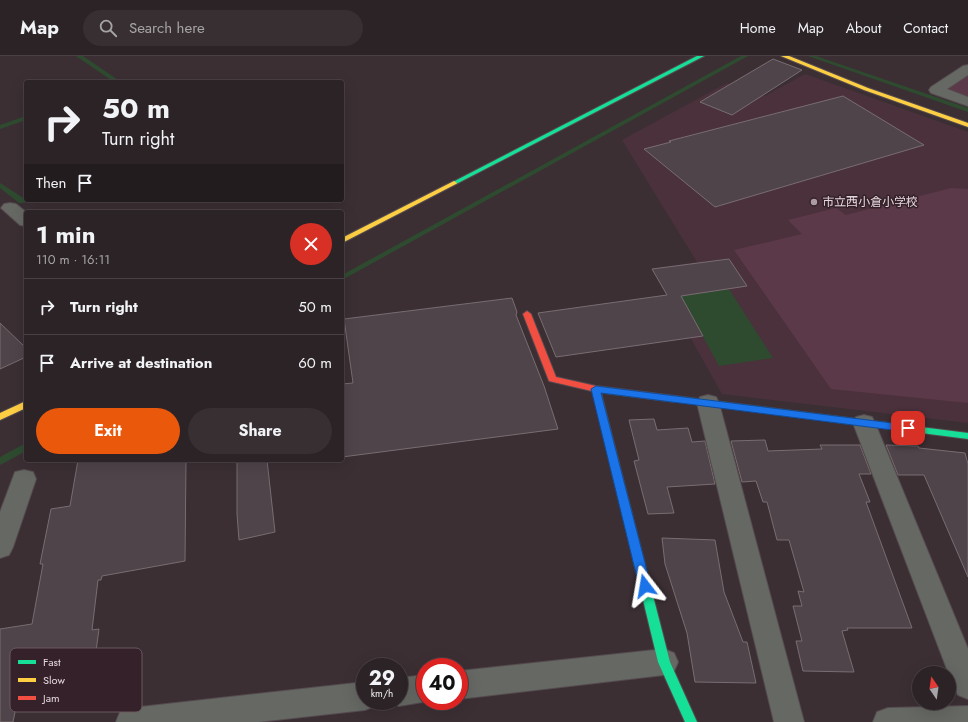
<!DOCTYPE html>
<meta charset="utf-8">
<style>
:root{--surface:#2c2327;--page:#382f33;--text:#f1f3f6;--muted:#a6a4a7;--line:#484044;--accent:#ea580c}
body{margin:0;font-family:Jost,"Noto Sans JP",sans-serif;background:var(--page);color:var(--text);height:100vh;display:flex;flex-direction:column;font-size:15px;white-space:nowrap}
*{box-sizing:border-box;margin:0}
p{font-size:13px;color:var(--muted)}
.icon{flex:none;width:22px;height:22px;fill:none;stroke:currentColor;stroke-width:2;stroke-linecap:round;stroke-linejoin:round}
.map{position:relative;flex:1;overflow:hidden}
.sheet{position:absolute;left:24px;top:154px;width:320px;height:252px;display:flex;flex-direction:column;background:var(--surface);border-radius:4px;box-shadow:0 4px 16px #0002,0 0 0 1px var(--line)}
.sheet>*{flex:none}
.guide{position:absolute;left:24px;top:24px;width:320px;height:122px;border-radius:4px;box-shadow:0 4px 16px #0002,0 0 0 1px var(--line);background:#2c2327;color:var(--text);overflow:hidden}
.needle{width:26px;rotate:347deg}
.controls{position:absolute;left:912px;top:610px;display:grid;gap:8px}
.controls a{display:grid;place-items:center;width:44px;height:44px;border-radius:50%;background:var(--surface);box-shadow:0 4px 16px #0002,0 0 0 1px var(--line);font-size:20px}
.speed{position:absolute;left:356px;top:602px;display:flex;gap:8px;font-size:20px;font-weight:700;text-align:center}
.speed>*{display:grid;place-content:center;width:52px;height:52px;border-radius:50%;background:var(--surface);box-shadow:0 4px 16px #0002,0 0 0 1px var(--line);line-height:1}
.speed small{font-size:10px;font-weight:400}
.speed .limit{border:6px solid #d22;background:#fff;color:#111}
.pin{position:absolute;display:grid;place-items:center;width:34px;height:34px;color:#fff;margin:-17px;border-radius:8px;box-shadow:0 2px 6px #0006}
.me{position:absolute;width:44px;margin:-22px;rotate:346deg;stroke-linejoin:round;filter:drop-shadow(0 0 3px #0008)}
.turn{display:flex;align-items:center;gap:14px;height:84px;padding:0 12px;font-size:18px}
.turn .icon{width:52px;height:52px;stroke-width:2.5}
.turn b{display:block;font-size:28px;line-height:34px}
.then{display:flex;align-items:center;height:38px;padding:0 12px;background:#0003;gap:8px;font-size:15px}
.round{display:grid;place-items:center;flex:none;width:42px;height:42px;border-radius:21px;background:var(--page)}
.headline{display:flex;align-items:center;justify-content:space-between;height:68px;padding:0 12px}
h1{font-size:24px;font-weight:700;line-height:30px}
.action{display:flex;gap:8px;margin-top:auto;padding:8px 12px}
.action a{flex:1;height:46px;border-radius:24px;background:var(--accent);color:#fff;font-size:16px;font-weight:700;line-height:46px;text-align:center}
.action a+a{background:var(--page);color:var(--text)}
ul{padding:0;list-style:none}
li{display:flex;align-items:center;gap:12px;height:56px;padding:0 12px;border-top:1px solid var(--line)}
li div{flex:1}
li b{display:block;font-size:15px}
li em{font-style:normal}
header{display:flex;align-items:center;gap:24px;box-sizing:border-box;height:56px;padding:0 20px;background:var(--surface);border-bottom:1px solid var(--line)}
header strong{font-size:19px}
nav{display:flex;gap:22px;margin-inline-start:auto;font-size:14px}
.search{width:280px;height:36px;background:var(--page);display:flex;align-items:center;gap:10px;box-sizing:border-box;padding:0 14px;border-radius:22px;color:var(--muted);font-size:15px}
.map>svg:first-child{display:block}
.built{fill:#4b313c}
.green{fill:#5c3948}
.water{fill:#2e4b30}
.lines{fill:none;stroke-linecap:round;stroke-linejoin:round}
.stream{fill:#2e4b30;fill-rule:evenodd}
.building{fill:#4f4449;stroke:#786d71}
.street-casing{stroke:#554b4f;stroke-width:2}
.fast-casing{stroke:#554b4f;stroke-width:2}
.slow-casing{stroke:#554b4f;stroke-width:2}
.jam-casing{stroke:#554b4f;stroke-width:2}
.street{fill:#666864;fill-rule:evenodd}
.fast{fill:#16e098;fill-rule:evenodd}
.slow{fill:#ffcf43;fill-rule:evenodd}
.jam{fill:#f24e42;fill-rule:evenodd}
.route{fill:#1a73e8;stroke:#114b97}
.poi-dot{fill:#aa9ca2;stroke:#352129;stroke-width:1.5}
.labels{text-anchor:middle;stroke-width:3;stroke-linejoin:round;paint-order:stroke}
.far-poi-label{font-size:12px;fill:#e5d7dd;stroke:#352129;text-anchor:start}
.key{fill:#352129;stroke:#6a585f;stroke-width:1}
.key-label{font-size:11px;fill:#e5d7dd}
</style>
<header>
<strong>Map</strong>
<div class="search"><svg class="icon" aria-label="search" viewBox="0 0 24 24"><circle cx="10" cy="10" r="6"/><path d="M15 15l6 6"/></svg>Search here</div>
<nav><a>Home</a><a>Map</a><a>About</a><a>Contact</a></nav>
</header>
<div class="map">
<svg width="968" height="666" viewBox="0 0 968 666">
<rect width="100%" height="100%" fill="#3b2f34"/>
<path class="built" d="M805,18L968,76V367L722,338L652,213L697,206L622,84L727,27L765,40Z"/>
<path class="green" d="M968,18V42L945,34Z
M951,132L968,133V347L831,333L734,194L802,178L788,164L836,152L846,159Z"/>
<path class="water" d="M729,233L773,302L719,310L681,240Z"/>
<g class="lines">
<path class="stream" d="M76,0H83L121,26H114Z
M741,0H748L342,224V219Z
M808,0H816L968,52V56Z
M26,60V64L0,73V69Z
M0,127L25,143V147H19L0,132Z
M26,387V395L0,409V401Z"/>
</g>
<path class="building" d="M773,3L802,14L732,59L700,46Z
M843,40L924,89L715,151L644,93L671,86L669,85Z
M729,203L747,230L681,240L703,280L556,301L538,257L667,239L652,213Z
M512,242L517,256L516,259L544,330L558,373L342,401V328L353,327L344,263Z
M0,267L26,292V301L0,313Z
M654,363L657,374L688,372L692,386L705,385L715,428L667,431L674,457L648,458L634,405L639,404L629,364Z
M765,384L768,395L822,393L820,389H860L871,418H859L870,446H866L912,572H847L848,574L842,575L854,616L803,615L796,585H802L793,550H802L798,535L804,536L789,484H777L767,446H763L756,425L742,426L731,385Z
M886,389L918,390L919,392L965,397L968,408V521L924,419H898Z
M78,404H186L185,505L102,520L101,524H98L92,574L99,573L94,610L22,622L13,666H0V573L32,568L43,508H40L51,453L70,450Z
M237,404H267L275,476L239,484L237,458Z
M662,482L715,484L724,536L743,586H747L756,627L695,626L687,577L665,508Z"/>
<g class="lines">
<defs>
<path id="street" d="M968,9V19L947,33L968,41V50L931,37L929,34L931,31L963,10Z
M10,147L16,148L26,156V170L20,169L1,152L4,148Z
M708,339L716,341L719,347L804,666H774L697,347L700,341Z
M864,359L872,361L875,367L968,593V643L958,639L953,629L853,367L856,361Z
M24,414L33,416L36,423L13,491L9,499L0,502V456L15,416Z
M664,593L674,597L678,606L674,615L664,619L459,643V615Z
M425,619V645H429L399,650L389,646L399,645V622Z
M365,626V645H378L375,650L365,654L258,666H116L120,656L131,652Z
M968,650V666H873L877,656L888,652Z"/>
<path id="fast" d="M697,0H704L456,128H452L451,127Z
M596,330L600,333L670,606L697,666H685L658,606L592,333Z
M675,340L968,377V383L672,345L670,343Z"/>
<path id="slow" d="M781,0H789L868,32L968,67V71L864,34Z
M454,125L457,127L456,128L342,187V182Z
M26,345V352L0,364V357Z"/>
<path id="jam" d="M527,255L531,258L556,321L596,330L675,340L680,343L675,346L596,336L549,325L523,258Z"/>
</defs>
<use href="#street" class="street-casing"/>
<use href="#fast" class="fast-casing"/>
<use href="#slow" class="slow-casing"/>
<use href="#jam" class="jam-casing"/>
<use href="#street" class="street"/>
<use href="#fast" class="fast"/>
<use href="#slow" class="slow"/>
<use href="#jam" class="jam"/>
</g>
<path class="route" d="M596,330L908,369L913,372L908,376L601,337L651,530L649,534H641L639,530L591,333Z"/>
<circle class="poi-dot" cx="814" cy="146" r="4"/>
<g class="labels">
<g class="far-poi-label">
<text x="822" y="150">市立西小倉小学校</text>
</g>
</g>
<rect x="10" y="592" width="132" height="64" rx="6" class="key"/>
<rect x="18" y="604" width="18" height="4" fill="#16e098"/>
<rect x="18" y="622" width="18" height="4" fill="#ffcf43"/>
<rect x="18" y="640" width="18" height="4" fill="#f24e42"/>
<g class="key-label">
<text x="43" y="610">Fast</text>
<text x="43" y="628">Slow</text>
<text x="43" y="646">Jam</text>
</g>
</svg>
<div class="controls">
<a><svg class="needle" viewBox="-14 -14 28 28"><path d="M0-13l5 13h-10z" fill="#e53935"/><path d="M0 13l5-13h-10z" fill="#a6a4a7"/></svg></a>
</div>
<div class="speed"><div>29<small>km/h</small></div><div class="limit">40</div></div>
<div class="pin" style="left:908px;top:372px;background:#d93025"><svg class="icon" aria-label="arrive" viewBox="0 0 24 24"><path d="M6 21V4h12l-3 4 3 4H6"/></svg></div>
<svg class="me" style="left:645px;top:530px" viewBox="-20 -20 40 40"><path d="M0-17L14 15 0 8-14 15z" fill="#1a73e8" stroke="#fff" stroke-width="4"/></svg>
<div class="guide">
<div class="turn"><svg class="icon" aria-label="right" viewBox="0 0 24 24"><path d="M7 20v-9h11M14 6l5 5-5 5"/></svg><div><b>50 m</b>Turn right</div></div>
<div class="then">Then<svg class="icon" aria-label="arrive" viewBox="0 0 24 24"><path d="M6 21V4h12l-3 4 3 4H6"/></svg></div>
</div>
<section class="sheet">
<div class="headline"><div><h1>1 min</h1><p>110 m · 16:11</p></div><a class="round" style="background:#d93025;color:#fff"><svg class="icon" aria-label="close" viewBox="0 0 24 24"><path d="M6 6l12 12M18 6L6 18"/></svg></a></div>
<ul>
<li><svg class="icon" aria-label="right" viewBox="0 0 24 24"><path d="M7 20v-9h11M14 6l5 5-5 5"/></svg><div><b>Turn right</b></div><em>50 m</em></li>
<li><svg class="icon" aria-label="arrive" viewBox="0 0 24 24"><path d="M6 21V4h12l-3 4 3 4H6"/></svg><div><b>Arrive at destination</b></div><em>60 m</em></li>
</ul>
<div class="action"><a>Exit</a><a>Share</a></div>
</section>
</div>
